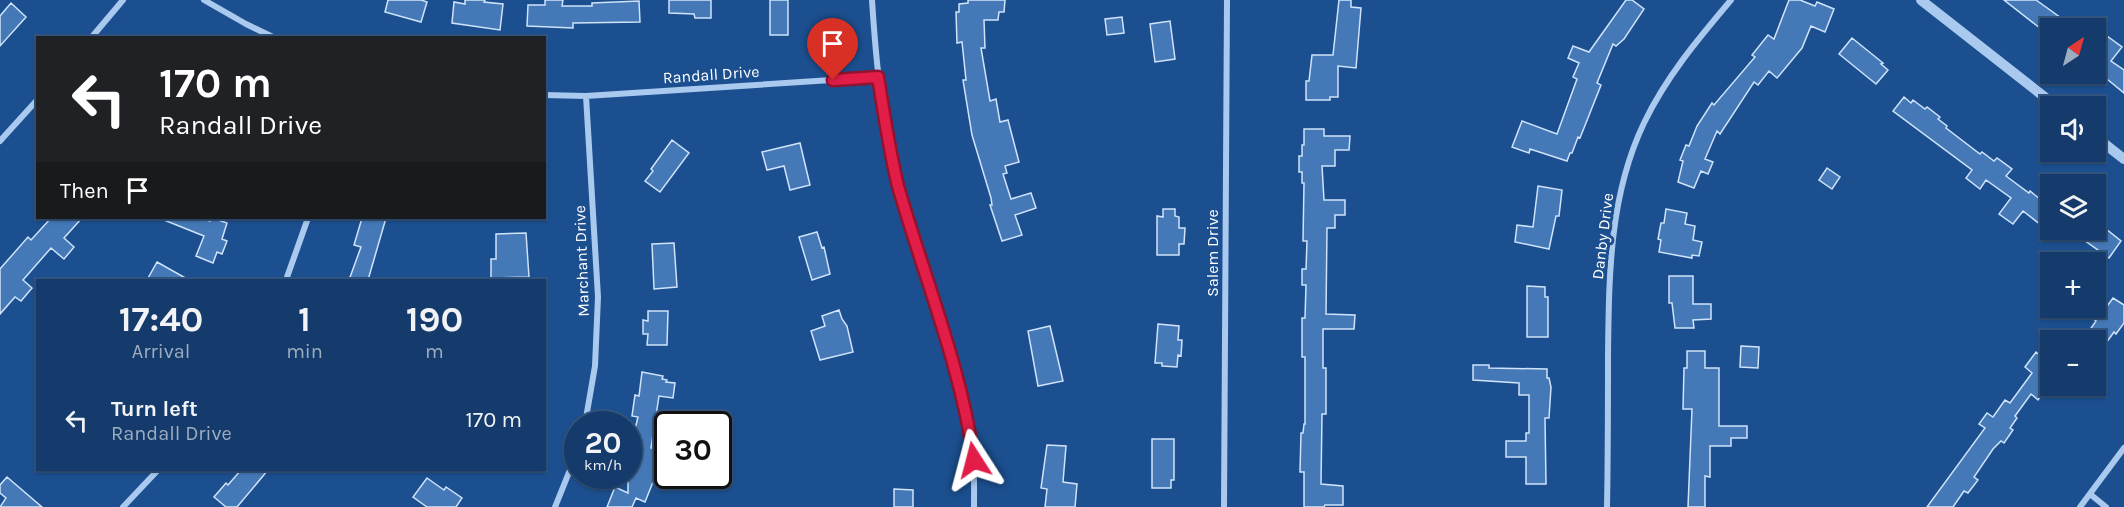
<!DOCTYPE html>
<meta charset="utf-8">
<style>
:root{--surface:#143b6b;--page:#1d4271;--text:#f1f3f6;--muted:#9dadc1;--line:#33557e}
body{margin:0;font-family:Karla,sans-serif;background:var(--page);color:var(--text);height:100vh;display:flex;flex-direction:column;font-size:22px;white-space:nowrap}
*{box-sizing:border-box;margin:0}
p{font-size:20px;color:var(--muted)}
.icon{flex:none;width:33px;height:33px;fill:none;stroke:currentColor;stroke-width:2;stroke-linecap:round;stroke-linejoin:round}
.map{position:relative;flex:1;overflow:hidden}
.details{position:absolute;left:36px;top:279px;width:510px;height:192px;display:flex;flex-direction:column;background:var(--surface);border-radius:0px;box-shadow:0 2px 4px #0004,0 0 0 2px var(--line)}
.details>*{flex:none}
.top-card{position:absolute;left:36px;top:36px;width:510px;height:183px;border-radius:0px;box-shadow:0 2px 4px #0004,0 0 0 2px var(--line);background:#202124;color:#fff;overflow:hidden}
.needle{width:39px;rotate:36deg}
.buttons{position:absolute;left:2040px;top:18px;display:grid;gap:12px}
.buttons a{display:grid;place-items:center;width:66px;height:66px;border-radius:0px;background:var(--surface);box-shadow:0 2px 4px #0004,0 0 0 2px var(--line);font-size:30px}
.speed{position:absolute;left:564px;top:411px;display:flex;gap:12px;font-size:30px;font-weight:700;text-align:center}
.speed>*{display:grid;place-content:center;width:78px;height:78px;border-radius:50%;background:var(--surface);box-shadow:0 2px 4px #0004,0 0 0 2px var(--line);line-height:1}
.speed small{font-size:15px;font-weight:400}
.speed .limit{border:3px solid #111;border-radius:9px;background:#fff;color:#111}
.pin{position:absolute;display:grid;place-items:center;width:51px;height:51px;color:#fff;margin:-62px -26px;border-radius:50% 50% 50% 0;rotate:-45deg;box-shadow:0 0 6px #0007}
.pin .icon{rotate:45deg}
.me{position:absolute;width:66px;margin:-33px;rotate:351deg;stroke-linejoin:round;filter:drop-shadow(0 0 4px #0008)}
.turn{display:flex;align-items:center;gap:21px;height:126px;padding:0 24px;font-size:27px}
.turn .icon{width:78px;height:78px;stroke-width:2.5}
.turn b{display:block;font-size:42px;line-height:51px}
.then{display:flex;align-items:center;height:57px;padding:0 24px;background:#0003;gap:12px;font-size:22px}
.eta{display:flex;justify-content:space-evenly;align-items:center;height:102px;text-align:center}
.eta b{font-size:36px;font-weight:700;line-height:42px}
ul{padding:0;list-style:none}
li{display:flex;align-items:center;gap:18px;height:78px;padding:0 24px}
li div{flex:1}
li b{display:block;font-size:22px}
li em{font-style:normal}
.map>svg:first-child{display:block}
.building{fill:#4478b7;stroke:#cfe3fa;stroke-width:1.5}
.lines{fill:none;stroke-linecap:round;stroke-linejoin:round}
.minor{stroke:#a9c9ee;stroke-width:6}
.tertiary{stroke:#a9c9ee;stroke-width:10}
.route-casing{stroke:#92132f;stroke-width:15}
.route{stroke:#e11d48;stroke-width:10}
.labels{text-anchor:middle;stroke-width:6;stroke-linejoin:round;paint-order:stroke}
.street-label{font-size:16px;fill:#fff;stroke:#1b4f8f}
</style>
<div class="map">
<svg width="2124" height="507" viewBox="0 0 2124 507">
<rect width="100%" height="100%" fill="#1b4f8f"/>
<path class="building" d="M388,0H421L427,2L421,22L385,12Z
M465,0H485L484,2L503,4L500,30L452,23L454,2L465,4Z
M545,0H563L562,6H592V3L639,1L640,22L573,23V28L527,26L528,5H545Z
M669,0H711V18H695L694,14L669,13Z
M770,0H788V35H770Z
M968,0H1005L1004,12H999L998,20H984L985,48H981L990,101L996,99L1000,122L1008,120L1019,162L1005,166L1007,173L1003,174L1011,199L1031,193L1036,208L1015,215L1022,235L1002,241L990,205H992L991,198L972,135L963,80H966L962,42L957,43L956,12H959V4L968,3Z
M1339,0H1351V7L1361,8L1356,68L1338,66V97H1330V100H1306V81H1309L1312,55H1333Z
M1626,0H1632L1644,9L1624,39L1616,46L1613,44L1597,83L1601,85L1580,138L1578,137L1572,153H1570L1567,161L1530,149L1529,153L1512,147L1522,121L1557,134L1577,79L1573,77L1579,63L1568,58L1573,46L1589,52Z
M1789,0H1800L1815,6L1817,2L1834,9L1825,32L1811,26L1802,48L1777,78L1769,71L1758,85L1754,82L1720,134L1717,131L1705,159L1713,162L1708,174L1701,171L1694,188L1678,182L1683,161L1680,160L1686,145L1689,146L1697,126L1712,103L1714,105L1755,57L1752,55L1768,35L1774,39Z
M2004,0H2036L2075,28H2050V36Z
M11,3L26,17L0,46V16Z
M1122,17L1124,33L1107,35L1105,19Z
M1170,21L1175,59L1155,62L1150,24Z
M2096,28L2122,47L2111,61L2124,70V93L2096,70Z
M1852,38L1883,63L1881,64L1888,70L1876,84L1839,54Z
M1904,97L1911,103L1913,100L1925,109L1927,107L1940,117L1938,119L1947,126L1946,128L1980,154L1982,152L1994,161L1997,158L2012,169L2006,176L2029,193L2030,191L2041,200L2043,197L2050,202V232L2023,211L2013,224L1999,214L2011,198L1986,180L1980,189L1966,178L1972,170L1893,111Z
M1304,129H1324V136H1350L1349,150H1335V166H1322L1324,200H1345V215H1335V228H1327L1326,314L1355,315L1354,329H1323V368H1326V414H1322L1321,484L1343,486V505H1325L1324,507H1304V472H1300L1301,433H1303L1304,424H1305V357H1302V318H1305L1306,285H1302V269H1306L1307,241H1303L1304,183H1302V172H1299V156H1302V145H1304Z
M672,140L689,153L660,192L645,181L653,171L651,169Z
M800,143L810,185L790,190L784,166L767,170L762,152Z
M1827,168L1840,177L1832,189L1819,180Z
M1538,186L1562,190L1559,216H1556L1549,249L1515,242L1517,225L1533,227Z
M1163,209H1175V216L1179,217V228H1185L1184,244H1179V255H1157V216L1163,217Z
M1666,209L1687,213L1685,224L1695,226L1693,240L1702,242L1699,256L1692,255V258L1659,252L1661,240L1658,239L1661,223H1664Z
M51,218H82L64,238L74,247L64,259L51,248L23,280L32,288L21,301L15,297L0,314V269L28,237L31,240Z
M159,218H200L210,221L212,218L227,223L222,239L227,241L222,254L217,252L213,263L196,256L204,236Z
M362,218H386L368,280H349L361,247L354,245Z
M2096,221L2121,241L2109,258L2070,230H2096Z
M817,232L822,248L824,247L830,274L812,280L799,237Z
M526,233L529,277L491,278V259H496V234Z
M674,243L677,287L654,289L652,244Z
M157,262L189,280H147Z
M1669,276H1693V304H1711V319L1693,320L1694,328H1675L1672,303H1669Z
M1527,286L1545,287V297H1548V337H1527Z
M2113,298L2124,305V323L2116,334L2114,332L2096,357V340H2083L2096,321L2088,315L2097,303L2105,309Z
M839,310L842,319L847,326L853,352L820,360L811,331L825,326L822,316Z
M648,311H668L667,345H647L648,334H643V320L648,321Z
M1158,324L1179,326L1178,340H1182L1181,356L1178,355L1177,367L1162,366V363H1155Z
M1050,326L1063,381L1038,386L1028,331Z
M1741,346L1759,347L1758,368L1740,367Z
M2050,348V382L2038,400L2031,394L2015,416L2017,418L2010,428L2013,430L2004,443L2001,441L1993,449L1974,477L1978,480L1968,493L1964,491L1953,507H1927L1985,428L1979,424L1987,413L1993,417L2005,400L2010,403L2032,373L2025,367L2036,352L2043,358Z
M1687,351H1705V368H1719V426H1747V438H1731V446H1710V477L1705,476V507H1688L1692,409H1683L1684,368H1687Z
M1473,365H1489V368L1547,369V378H1549L1551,387L1549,418H1545L1546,484H1526V457H1506V441H1526V433H1529V395H1519V383L1473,380Z
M642,372L663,376L662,379L667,380L666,382L675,383L673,398L659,396L651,448L668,452V466L661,465L658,477H655L645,502L636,498L632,507H607L615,487L628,493V445H631L638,417L632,416L635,395L639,396Z
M1152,439H1174V480H1171V488H1152Z
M1047,445L1066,446L1063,482L1077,484L1075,507H1045L1047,489L1041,488Z
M241,470H268L237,507H226L214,497L226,483L228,485Z
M7,477L42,507H0L6,498L0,493V485Z
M427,478L444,490L446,487L462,498L456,507H427L413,497Z
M894,489L913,490V507H894Z"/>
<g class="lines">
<path class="minor" d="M204,0L246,24L275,38
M872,0C876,62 882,124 898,185C921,271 958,355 971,443C975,464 974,486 974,507
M91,38L123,0
M544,95L586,96L878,77
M0,141L38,99
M286,280L308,218
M585,424L595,366L598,297L586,96
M2090,494L2106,507
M123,507L158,470
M555,507L578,450
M1224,507L1227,0
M1607,507C1608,457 1608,406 1608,356C1609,276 1609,196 1644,123C1666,77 1698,39 1731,0
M2080,507L2124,448"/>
<path class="tertiary" d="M1921,0L2056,106
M2096,137L2124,159"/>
</g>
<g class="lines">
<defs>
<path id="route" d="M833,80L878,77C884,113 889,150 898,186C924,277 961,366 974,460"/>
</defs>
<use href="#route" class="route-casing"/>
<use href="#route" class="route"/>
</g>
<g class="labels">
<g class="street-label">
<text transform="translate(711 74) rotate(-4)" y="6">Randall Drive</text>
<text transform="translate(1602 236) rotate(-83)" y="6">Danby Drive</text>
<text transform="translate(1212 253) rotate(-90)" y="6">Salem Drive</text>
<text transform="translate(581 261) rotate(-92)" y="6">Marchant Drive</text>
</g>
</g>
</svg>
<div class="buttons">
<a><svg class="needle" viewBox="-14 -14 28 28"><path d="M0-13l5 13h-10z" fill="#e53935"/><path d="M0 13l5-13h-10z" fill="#9dadc1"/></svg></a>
<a><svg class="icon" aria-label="sound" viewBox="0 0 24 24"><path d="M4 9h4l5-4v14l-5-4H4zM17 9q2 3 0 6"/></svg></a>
<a><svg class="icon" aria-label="layers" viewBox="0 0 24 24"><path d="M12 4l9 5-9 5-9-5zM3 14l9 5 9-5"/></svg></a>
<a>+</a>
<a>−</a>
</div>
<div class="speed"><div>20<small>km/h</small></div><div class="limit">30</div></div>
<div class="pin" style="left:833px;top:80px;background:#d93025"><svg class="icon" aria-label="arrive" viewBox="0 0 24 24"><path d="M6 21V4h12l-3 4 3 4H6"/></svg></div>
<svg class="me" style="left:974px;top:460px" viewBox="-20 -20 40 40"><path d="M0-17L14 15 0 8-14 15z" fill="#e11d48" stroke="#fff" stroke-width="4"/></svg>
<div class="top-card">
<div class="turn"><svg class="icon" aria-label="left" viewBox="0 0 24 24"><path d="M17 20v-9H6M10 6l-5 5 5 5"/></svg><div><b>170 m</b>Randall Drive</div></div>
<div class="then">Then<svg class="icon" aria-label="arrive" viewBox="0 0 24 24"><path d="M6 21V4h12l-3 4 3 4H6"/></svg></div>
</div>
<section class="details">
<div class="eta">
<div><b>17:40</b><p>Arrival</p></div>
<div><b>1</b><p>min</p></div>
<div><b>190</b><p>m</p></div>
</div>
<ul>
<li><svg class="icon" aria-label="left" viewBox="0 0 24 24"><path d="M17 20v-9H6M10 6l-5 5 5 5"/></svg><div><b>Turn left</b><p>Randall Drive</p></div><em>170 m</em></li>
</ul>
</section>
</div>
